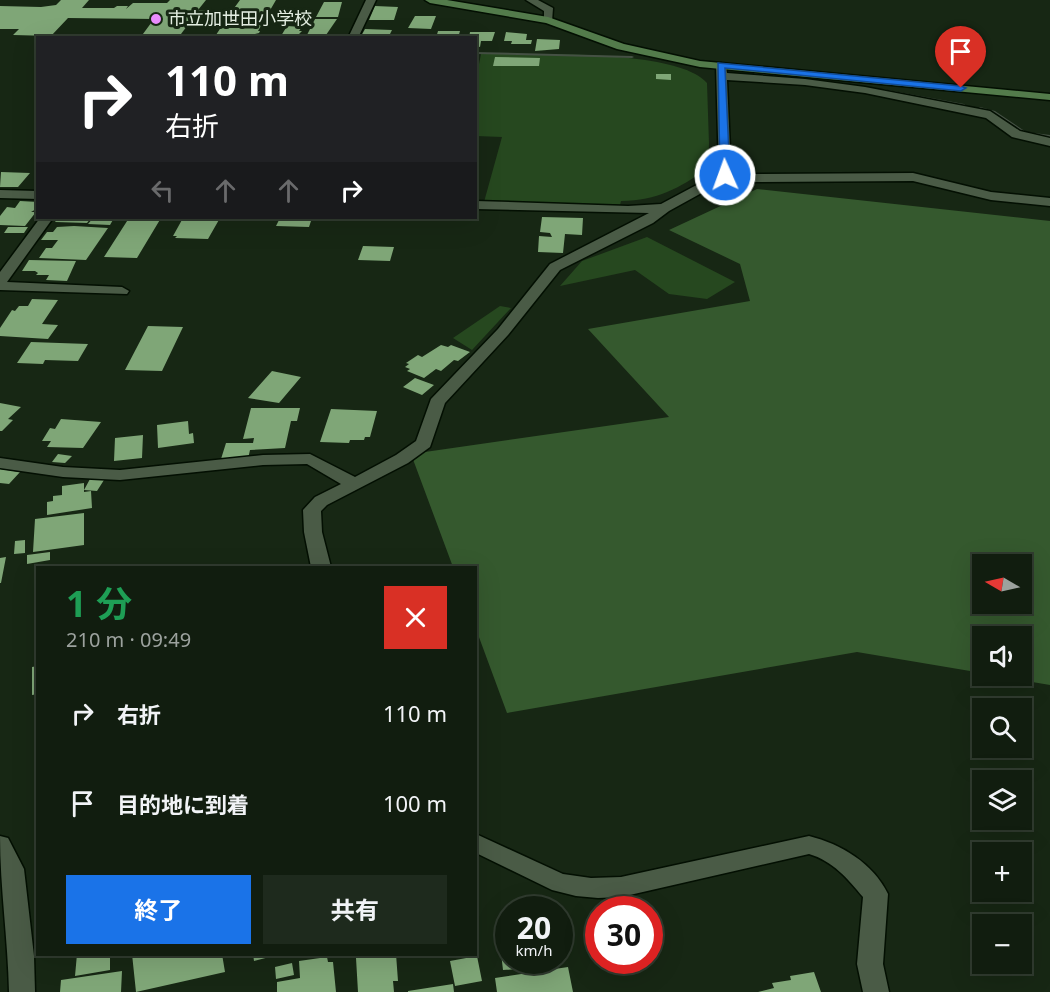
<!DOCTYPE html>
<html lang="ja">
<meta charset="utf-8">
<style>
:root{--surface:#111d0f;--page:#1e2a1d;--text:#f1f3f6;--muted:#9ca29e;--line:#303b2f;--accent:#1a73e8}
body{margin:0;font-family:"Noto Sans","Noto Sans JP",sans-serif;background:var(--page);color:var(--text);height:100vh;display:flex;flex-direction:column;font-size:22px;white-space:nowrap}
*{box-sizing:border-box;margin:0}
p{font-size:20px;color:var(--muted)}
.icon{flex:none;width:33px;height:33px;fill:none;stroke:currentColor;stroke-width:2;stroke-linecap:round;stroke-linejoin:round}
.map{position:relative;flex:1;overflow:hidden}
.side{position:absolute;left:36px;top:566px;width:441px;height:390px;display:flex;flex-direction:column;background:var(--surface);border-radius:0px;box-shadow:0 6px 24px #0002,0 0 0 2px var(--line)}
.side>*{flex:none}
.guide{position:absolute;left:36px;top:36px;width:441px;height:183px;border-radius:0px;box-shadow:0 6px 24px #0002,0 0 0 2px var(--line);background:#202124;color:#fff;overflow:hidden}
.needle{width:39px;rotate:279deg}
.buttons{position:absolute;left:972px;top:554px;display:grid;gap:12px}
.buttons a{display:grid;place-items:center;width:60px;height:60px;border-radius:0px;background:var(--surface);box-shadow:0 6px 24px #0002,0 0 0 2px var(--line);font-size:30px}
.speed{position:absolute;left:495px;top:896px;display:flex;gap:12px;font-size:30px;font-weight:700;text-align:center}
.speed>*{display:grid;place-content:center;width:78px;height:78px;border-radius:50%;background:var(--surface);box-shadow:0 6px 24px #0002,0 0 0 2px var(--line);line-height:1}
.speed small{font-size:15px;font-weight:400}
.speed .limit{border:9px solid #d22;background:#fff;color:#111}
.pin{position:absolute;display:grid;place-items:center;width:51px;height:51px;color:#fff;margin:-62px -26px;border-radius:50% 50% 50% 0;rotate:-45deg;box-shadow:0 0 6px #0007}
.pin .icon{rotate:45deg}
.me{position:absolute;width:66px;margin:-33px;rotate:358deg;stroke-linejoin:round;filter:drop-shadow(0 0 4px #0008)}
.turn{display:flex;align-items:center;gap:21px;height:126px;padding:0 30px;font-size:27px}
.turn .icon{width:78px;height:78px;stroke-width:2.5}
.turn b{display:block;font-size:42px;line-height:51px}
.lanes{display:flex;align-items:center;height:57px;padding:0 30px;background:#0003;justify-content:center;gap:30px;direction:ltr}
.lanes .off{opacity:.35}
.round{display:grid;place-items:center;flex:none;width:63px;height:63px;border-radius:0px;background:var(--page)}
.head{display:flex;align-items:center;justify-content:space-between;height:102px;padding:0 30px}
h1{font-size:36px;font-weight:700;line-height:45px;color:#1e9e55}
.primary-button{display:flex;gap:12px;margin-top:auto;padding:12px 30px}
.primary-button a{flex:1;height:69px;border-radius:0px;background:var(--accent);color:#fff;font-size:24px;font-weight:700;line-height:69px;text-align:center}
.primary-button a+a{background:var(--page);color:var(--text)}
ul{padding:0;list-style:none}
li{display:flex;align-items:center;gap:18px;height:90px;padding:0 30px}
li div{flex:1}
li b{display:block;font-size:22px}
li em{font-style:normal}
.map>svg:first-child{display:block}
.green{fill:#26481f}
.forest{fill:#35592e;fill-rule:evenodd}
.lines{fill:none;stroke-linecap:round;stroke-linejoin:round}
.stream{fill:#455144;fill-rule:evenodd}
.building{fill:#7fa677}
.street-casing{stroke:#030f02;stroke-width:3}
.secondary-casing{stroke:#030f02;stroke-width:3}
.street{fill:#4a5b46;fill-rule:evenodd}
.secondary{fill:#537b4b;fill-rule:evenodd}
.route{fill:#1a73e8;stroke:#114b97;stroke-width:1.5}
.poi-dot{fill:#ea8dfd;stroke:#172714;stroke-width:2}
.labels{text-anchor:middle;stroke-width:6;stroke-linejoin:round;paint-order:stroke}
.far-poi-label{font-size:18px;fill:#e5efe3;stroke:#172714;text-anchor:start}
</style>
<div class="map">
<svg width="1050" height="992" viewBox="0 0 1050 992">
<rect width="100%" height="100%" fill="#172714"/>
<path class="green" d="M481,54C529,55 677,48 707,83L709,144L708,168C678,189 658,200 621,201L620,205L484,202L502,137L476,136V79Z
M647,237L735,282L707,299L669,294L635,270L560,286L582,261Z
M500,306L511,308L472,350L453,338Z"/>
<path class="forest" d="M757,189L1050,221V685L992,675H1022V636H982V673L857,652L507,713L476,629V567H453L411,454L669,417L588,329L750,301L740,264L669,230ZM982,564H1022V603H982Z"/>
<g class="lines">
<path class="stream" d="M476,52L632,56L634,57L632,58L476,54Z
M755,73L774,75L777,77L774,79L753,76L752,75Z
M882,89L964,104L967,106L964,108L880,92V90Z
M980,107L995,111L1026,132L1050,135V139L1022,134L991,113L978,110L977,109Z"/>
</g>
<path class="building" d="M61,0H89L82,8H114L117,6H128L126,9L133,3H167L170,0H206L198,10L232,11L240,0H276L258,31H260L259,33L247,36L237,34L235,38H214L229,15L196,14L178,38H154L157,34H147L144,38H140L154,19L68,18L51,36L13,35L19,29H0V6L41,7L56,5Z
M324,2H342L338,17H316Z
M375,6L398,7L394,20H369Z
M415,16H436L431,29L408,28Z
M315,19H337L326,35H307Z
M287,26L302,27L299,31H302L296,37L281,36Z
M365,29L392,30L388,38H360Z
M438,31H460L458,38H436Z
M470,32H495L492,41H481L480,47L476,46V38H469Z
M506,32L527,34L526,40H532L531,44H511L512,41H504Z
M537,39L560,40L559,49L535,51Z
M495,57L540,58L539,66H493Z
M656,74H671V80L656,79Z
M1,172L30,173L18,187H0Z
M20,201L38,202V208L31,212H36L25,226L0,225V216L7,207L15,208Z
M542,217L583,218L582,235L565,234L563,253L538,252L539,236L552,237L550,233L540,232Z
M58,218H91L87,223L55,222Z
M93,218H114L110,225L88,224Z
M129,218H161L137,258L104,257Z
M183,218H220L208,239L175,238L177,236H173Z
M280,218H312L309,227L276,226Z
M74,226L108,228L86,260L39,258L46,248H52L58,240H41L47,232H53L57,227Z
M8,227H28L24,233H4Z
M363,246L394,247L390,261L358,260Z
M29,260L76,261L67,281L46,280L49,275H36L38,273L35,271H22Z
M32,299L58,300L42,324L58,325L48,339L0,336V328L12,310L15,311L19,306H28Z
M148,326L183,327L162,371L125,370Z
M31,342L88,344L78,361L45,360L43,364L17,363Z
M441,345L448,347L451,345L470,352L458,361L454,360L441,371L436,369L424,378L407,371L410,369L405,367L409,364L406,363L418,355L422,357Z
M272,371L301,377L279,403L248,398Z
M415,378L434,385L422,395L403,387Z
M0,403L21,407L8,419L13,420L2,431H0Z
M251,408H300L297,421H291L285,448L250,450L248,459H221L226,443H253L254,438L243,439Z
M331,409L377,411L370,437H365L364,440H350L349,443L320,442Z
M61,419L101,422L83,448L47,447L51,441H42L50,428L55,429Z
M188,421L189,434L193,433L194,443L158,448L157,425Z
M143,435L142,458L114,461L115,438Z
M58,454L72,456L65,463L52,462Z
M0,469L20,472L9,484L0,483Z
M90,479L104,480L97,491L84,490Z
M84,483V492L91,491L92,508L47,515V502L53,501V496L62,495V486Z
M84,513V545L33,552L35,519Z
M25,540V553L14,554L15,541Z
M50,552V560L27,564V555Z
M6,557L1,583H0V558Z
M38,666V694L32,695V667Z
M508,952V960H544V967L503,970L501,953Z
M77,954H110V970L75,976Z
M132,954H222L225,972L136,992Z
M253,954H277V955L254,961Z
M396,954L398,981H393L394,992H358L356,958Z
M477,956L482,981L455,986L450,961Z
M327,957L328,962H333L336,992H277V982L300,978L299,961Z
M292,963L294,975L276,979L275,967Z
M568,967L573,992H497L495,978Z
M122,971L121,992H60L61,980Z
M814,972L821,992H758L774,988L772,983L791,980L790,976Z
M453,984L454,992H408V991Z"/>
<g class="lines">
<defs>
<path id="street" d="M366,0H376L358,38H348Z
M526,0H538L553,8L552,22H544V11Z
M721,63L726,66L727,73L805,79L865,87L990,111L1020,131L1050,138V146L1012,137L986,118L865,93L805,85L727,80L731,172L743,174L913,173L991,192L1050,198V206L991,200L913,181L743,182L727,179L669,211L653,223L560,270L508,335L445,403L430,447L408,463L327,505L321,511L322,532L331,567H311L304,532L303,510L315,497L341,484L307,464L263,465L120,480L63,477L0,468V458L63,467L120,470L263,455L310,454L355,477L396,455L416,441L431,399L498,329L550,264L649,213L476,209V201L628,206L661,204L719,173L716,66Z
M0,190L38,191V199L0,198Z
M40,218H53L7,282L122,287L129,291L127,294L0,290V272Z
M476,834L563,874L591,878L621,877L809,836C841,844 873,863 888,894L883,964L889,992H863L857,964L863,897C848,879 833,861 809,854L621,897L598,898L576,896L552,890L476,853Z
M0,836L8,838L24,869L34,956L35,992H9C8,940 0,888 0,836Z"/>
<path id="secondary" d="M425,0H447L548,17L624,44L700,61L1050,94V100L700,67L617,49L546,23L430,3Z"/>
</defs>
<use href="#street" class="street-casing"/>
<use href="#secondary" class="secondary-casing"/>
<use href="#street" class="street"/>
<use href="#secondary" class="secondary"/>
</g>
<path class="route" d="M718,63L961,86L966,88L961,91L725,68L730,175L725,178L720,175Z"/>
<circle class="poi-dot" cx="156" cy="19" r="6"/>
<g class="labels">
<g class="far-poi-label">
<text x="168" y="25">市立加世田小学校</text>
</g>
</g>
</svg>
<div class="buttons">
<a><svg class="needle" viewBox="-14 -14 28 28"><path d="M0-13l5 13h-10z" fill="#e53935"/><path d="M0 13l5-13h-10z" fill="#9ca29e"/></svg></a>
<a><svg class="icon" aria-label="sound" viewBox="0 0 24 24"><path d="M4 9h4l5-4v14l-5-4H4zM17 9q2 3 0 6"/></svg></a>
<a><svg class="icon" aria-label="search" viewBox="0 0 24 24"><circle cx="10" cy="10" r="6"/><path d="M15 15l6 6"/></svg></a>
<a><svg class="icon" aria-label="layers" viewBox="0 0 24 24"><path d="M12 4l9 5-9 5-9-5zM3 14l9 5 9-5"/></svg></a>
<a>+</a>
<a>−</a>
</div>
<div class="speed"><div>20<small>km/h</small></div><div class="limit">30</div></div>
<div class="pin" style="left:961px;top:88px;background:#d93025"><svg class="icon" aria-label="arrive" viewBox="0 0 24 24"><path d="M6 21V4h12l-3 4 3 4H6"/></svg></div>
<svg class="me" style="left:725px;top:175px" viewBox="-20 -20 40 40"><circle r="17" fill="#1a73e8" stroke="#fff" stroke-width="3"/><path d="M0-11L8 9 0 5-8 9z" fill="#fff"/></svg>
<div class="guide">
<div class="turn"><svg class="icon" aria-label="right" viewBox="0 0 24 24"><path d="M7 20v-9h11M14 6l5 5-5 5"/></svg><div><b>110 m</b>右折</div></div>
<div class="lanes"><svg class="icon off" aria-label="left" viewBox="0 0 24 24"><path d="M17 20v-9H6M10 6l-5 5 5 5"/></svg><svg class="icon off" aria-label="ahead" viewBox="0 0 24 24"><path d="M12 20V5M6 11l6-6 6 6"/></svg><svg class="icon off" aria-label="ahead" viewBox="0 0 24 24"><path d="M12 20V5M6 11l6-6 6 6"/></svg><svg class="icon" aria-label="right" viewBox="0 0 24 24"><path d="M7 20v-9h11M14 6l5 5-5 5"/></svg></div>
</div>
<section class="side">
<div class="head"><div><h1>1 分</h1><p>210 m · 09:49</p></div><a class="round" style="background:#d93025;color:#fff"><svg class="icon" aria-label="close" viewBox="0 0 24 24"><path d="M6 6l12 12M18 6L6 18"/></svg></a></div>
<ul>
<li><svg class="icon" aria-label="right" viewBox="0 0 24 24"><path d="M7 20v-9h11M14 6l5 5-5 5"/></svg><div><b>右折</b></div><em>110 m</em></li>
<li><svg class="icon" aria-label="arrive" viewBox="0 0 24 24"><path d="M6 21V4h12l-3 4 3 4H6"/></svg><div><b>目的地に到着</b></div><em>100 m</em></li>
</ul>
<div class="primary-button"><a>終了</a><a>共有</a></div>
</section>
</div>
